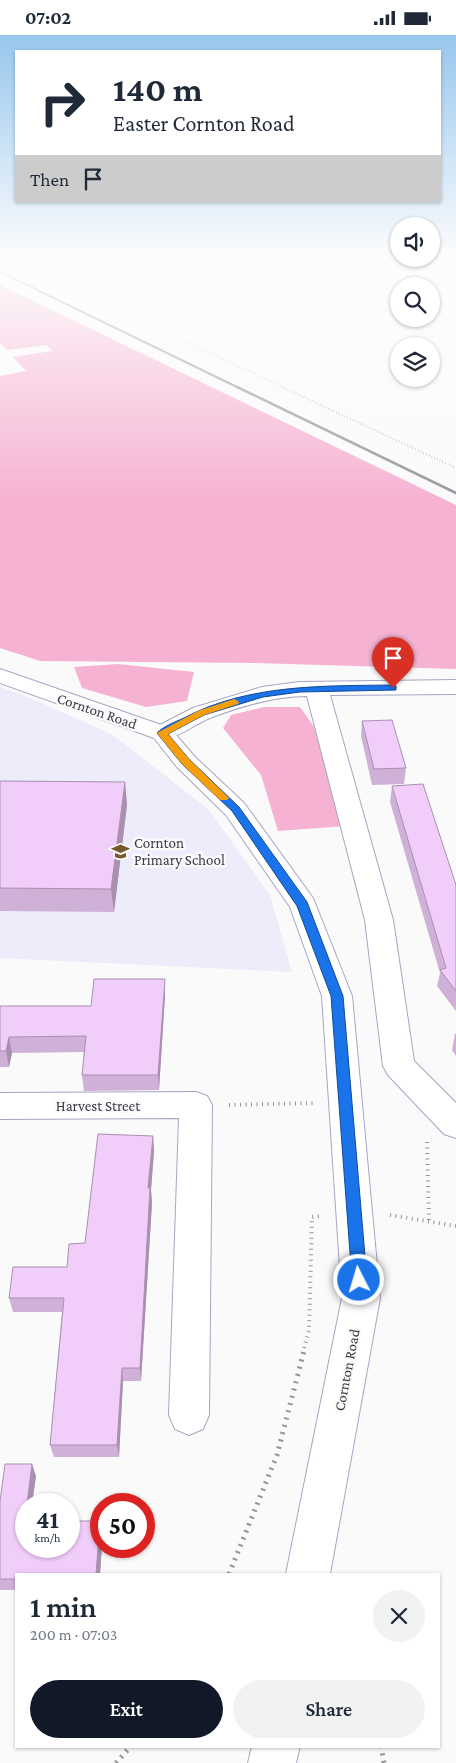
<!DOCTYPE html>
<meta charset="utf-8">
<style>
:root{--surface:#fff;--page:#f2f2f3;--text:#1f2937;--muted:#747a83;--accent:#111827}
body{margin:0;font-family:"Crimson Pro",serif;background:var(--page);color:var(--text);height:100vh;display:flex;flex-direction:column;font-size:19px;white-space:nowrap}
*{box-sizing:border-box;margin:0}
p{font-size:16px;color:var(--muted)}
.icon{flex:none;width:28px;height:28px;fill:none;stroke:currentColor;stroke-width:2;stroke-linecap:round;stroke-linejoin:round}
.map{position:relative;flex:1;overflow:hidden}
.details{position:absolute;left:15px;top:1538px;width:425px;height:175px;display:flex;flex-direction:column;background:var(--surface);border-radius:0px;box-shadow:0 1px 4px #0004}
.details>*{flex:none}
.hud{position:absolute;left:15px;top:15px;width:426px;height:152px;border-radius:0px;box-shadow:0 1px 4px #0004;background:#fff;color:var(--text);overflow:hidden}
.controls{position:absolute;left:390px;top:182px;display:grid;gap:10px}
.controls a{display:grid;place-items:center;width:50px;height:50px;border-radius:50%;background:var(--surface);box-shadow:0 1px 4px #0004;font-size:25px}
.speed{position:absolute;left:15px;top:1458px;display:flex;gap:10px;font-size:25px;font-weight:700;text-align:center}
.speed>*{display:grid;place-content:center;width:65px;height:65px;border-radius:50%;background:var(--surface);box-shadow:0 1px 4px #0004;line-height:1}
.speed small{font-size:12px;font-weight:400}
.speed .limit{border:8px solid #d22;background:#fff;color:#111}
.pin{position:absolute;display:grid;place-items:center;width:42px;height:42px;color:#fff;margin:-51px -21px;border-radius:50% 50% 50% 0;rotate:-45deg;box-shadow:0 0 5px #0007}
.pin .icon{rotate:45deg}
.me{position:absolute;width:55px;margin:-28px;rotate:355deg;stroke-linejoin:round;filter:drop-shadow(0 0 4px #0008)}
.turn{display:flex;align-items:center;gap:18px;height:105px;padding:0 15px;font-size:22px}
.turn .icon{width:65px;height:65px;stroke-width:2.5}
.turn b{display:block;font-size:35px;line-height:42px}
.then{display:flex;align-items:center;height:48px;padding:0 15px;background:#0003;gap:10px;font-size:19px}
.round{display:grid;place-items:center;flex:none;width:52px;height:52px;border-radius:26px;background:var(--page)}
.headline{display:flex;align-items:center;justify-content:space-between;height:85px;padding:0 15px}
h1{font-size:30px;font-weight:600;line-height:38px}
.button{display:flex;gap:10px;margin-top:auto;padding:10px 15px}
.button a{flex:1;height:58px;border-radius:30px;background:var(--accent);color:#fff;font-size:20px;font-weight:600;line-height:58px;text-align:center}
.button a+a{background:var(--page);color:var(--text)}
.status{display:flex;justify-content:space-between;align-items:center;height:35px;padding:0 25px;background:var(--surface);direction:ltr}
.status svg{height:14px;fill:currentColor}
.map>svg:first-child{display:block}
.built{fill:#edecfb}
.green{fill:#f6b2d3}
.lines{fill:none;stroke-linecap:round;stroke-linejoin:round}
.street-casing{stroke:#a8a5c3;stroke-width:2}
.secondary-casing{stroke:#a8a5c3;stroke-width:2}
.path-far3{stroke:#949399;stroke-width:1;stroke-dasharray:0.5 2;stroke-linecap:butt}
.path-far2{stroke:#949399;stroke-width:2;stroke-dasharray:0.5 2.5;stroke-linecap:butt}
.path-far1{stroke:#949399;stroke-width:4;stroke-dasharray:1 4.5;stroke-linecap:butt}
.path{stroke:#949399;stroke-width:5;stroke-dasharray:2 5.5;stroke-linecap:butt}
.street{fill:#fff;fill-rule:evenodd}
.secondary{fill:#fff;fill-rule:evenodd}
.rail-far1{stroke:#96959c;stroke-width:2}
.rail{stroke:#96959c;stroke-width:2.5}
.wall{fill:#cfb0d7}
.shaded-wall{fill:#a990af}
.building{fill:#f1cdfa;stroke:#a990af}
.route{fill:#1a73e8;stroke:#114b97}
.slow{fill:#f59e0b}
.labels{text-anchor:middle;stroke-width:5;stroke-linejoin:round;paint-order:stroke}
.street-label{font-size:15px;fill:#3b3a46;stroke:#fafafa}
.poi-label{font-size:15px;fill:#3b3a46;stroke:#fafafa;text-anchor:start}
</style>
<div class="status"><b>07:02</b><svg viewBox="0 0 49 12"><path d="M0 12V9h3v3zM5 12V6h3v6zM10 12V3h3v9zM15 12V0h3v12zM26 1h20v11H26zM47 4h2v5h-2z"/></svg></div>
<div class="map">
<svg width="456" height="1728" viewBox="0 0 456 1728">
<rect width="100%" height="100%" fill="#fafafa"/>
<path class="built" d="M0,652L33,664L113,700L208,774L270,860L292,937L0,923Z"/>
<path class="green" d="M0,250L456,470V634L255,628L40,626L0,613V341L26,336L13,322L52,316L47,310L7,315L0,308Z
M118,629L194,637L187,666L146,672L82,653L74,632Z
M264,672H300L317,696L346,791L278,796L261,740L223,693L231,680Z"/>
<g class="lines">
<defs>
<path id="street" d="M456,645V659L330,660L393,885L414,1026L456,1068V1103L444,1099L388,1040L383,1031L365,885L307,661C275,661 241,671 210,683C192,690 174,708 154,703L150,698L154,693L193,673L262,652L299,647Z
M196,1057L207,1061L212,1070L209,1380L203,1394L189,1400L175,1394L169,1380L179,1083L0,1084V1058Z"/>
<path id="secondary" d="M0,634L170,693L195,722L244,768L313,863L352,961L380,1263L330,1539H286L342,1263L322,961L290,872L226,780L177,732L154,703L0,648Z
M252,1711H300L296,1728H248Z"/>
</defs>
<use href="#street" class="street-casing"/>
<use href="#secondary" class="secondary-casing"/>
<path class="path-far3" d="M6,223L285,353"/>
<path class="path-far2" d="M282,352L456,433"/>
<path class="path-far1" d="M229,1070L313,1068
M427,1107L429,1186
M390,1180L456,1191
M304,1313L309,1295L312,1182L320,1181"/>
<path class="path" d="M229,1539L277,1420L305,1312
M381,1711L384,1728
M116,1728L131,1711"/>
<use href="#street" class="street"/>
<use href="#secondary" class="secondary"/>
<path class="rail-far1" d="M0,237L239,353"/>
<path class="rail" d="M237,352L456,458"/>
</g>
<path class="wall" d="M362,686L406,733L404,749L372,750L361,701Z
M0,746L125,747L127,770L114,877L0,876Z
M392,751L456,850V976L437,951L440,938L390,767Z
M165,960L159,1055L84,1056L82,1040L84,1017L12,1018L9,1032H0V971H91Z
M456,998V1021L452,1015L455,999Z
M153,1101L154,1116L151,1154L152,1168L141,1346H123L119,1422H54L50,1410L62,1277H13L9,1263L67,1232L85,1208Z
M36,1441L32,1469H26V1511L100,1486L101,1492L102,1511L100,1539H16V1555H0V1466Z"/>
<path class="shaded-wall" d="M125,747L127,770L114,877L111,854Z
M165,944V960L159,1055L158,1040Z
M9,1002L12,1018L9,1032L6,1016Z
M153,1101L154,1116L151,1155L152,1168L141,1346L140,1333L148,1153Z
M122,1333L123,1346L119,1422L117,1410Z
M32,1429L36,1441L32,1469H27Z
M100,1486L101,1492L102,1511L100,1539H96Z"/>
<path class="building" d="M392,685L406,733L374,734L362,686Z
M0,746L125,747L111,854L0,853Z
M423,749L456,850V956L440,935L446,933L392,751Z
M94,944H165L158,1040H82L86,1001L9,1002L6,1016H0V971H91Z
M98,1099L153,1101L148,1153H150L140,1333H122L117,1410H50L64,1263H9L13,1232H67L69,1209L85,1208Z
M5,1429H32L27,1469H26L24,1486H26V1511H69V1486H100L96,1539H16V1544H0V1466Z"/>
<linearGradient id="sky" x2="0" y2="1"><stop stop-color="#97c7ee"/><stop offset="0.48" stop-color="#fdfdfd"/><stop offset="1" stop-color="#fdfdfd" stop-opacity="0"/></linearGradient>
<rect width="456" height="465" fill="url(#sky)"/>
<path class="route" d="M393,650L396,651V655L300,657L263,662L204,680L168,699L189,724L239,772L307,867L343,961L367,1245L365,1250L359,1252L354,1250L352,1245L331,961L297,871L232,776L182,729L157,698C164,691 175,687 184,683C248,649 322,651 393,650Z"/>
<path class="slow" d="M234,664L239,667L238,669L204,680L168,699L189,724L227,761L229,763L227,765H220L182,729L157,698L198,676Z"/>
<defs>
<symbol id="school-bare" viewBox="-9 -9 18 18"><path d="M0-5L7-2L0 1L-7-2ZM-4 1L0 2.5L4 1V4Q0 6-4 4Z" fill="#76592d" stroke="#fafafa" stroke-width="2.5" paint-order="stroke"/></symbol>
</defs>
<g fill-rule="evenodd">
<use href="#school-bare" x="108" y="804" width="25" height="25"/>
</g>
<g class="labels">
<g class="street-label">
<text transform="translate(97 676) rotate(19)" y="5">Cornton Road</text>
<text x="98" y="1076">Harvest Street</text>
<text transform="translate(347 1335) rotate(-79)" y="5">Cornton Road</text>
</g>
<g class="poi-label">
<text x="134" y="813">Cornton<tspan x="134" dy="17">Primary School</tspan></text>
</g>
</g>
</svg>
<div class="controls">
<a><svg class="icon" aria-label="sound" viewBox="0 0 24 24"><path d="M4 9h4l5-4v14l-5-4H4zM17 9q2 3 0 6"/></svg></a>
<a><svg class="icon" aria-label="search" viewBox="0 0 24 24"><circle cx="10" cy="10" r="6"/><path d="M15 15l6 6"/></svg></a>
<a><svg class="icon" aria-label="layers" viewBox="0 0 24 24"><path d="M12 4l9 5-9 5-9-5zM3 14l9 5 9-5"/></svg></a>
</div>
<div class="speed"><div>41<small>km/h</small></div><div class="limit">50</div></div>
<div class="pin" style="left:393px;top:653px;background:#d93025"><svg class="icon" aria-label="arrive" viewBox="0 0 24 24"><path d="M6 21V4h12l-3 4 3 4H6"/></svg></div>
<svg class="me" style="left:359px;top:1245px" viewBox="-20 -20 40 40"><circle r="17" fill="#1a73e8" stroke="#fff" stroke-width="3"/><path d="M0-11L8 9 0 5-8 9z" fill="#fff"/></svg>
<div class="hud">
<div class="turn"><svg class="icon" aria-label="right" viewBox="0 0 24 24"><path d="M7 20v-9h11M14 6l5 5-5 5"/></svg><div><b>140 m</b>Easter Cornton Road</div></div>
<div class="then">Then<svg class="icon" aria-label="arrive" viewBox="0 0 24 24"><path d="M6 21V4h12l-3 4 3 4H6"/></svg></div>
</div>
<section class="details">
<div class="headline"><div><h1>1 min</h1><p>200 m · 07:03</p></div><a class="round"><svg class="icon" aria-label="close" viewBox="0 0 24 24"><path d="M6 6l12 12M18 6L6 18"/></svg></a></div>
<div class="button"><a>Exit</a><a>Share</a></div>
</section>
</div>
